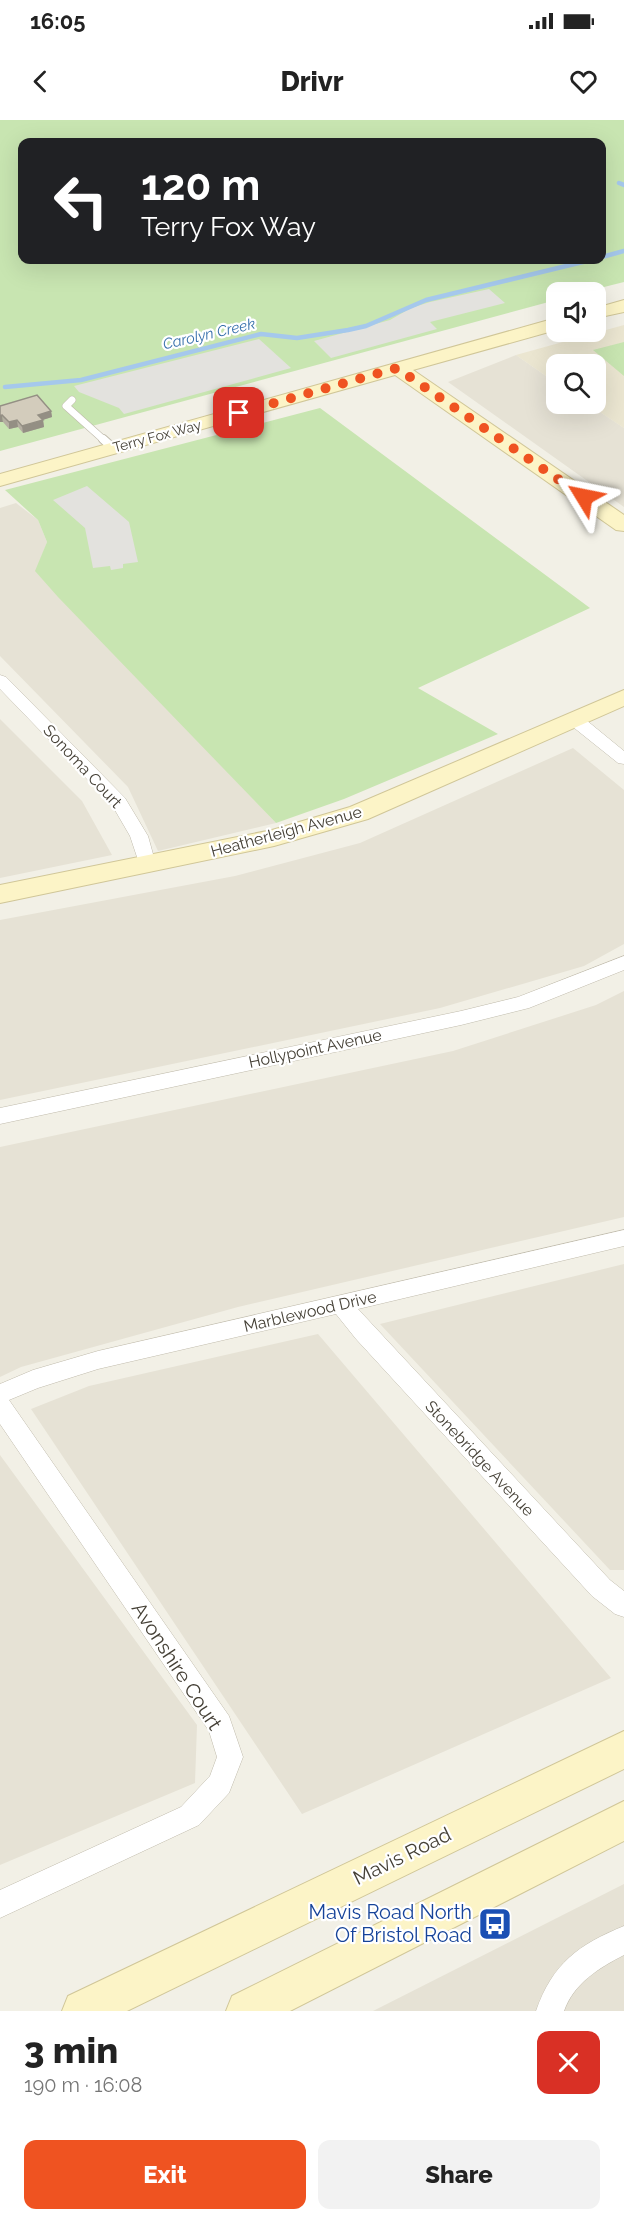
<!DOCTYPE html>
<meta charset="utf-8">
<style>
:root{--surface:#fff;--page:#f2f2f2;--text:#222;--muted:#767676;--accent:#ef5321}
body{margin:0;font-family:Raleway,sans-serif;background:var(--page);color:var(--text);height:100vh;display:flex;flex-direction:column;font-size:22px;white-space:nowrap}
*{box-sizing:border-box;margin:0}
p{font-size:20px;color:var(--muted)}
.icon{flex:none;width:33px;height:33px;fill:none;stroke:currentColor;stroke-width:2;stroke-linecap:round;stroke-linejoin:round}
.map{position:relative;height:1891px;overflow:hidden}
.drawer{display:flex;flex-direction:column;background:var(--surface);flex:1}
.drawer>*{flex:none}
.top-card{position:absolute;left:18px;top:18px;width:588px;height:126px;border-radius:12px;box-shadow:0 6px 24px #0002;background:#202124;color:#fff;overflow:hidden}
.controls{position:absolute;left:546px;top:162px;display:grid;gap:12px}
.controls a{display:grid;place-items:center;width:60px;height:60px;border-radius:12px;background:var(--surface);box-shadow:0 6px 24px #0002;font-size:30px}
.pin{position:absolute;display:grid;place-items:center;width:51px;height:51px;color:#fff;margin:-26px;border-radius:12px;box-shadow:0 3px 9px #0006}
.me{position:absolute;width:66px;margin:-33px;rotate:305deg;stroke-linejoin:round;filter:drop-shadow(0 0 4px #0008)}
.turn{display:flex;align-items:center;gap:21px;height:126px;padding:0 24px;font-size:27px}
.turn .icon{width:78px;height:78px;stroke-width:2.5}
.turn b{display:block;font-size:42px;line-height:51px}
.round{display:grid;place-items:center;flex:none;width:63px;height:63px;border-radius:12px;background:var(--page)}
.overview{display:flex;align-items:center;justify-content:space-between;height:102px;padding:0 24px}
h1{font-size:36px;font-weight:800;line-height:45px}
.primary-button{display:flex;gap:12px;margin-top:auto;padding:12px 24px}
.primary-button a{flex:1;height:69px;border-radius:12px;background:var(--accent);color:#fff;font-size:24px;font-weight:800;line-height:69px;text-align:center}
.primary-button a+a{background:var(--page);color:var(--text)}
.status{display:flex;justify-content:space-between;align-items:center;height:42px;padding:0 30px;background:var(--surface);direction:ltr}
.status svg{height:16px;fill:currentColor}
header{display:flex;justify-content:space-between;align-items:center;height:78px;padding:0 24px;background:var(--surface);font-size:27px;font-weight:800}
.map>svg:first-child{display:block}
.residential{fill:#e6e2d5}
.education{fill:#ebe6d1}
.green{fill:#c8e5b1;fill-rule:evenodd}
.parking{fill:#e3e2de}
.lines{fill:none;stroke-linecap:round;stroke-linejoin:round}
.stream{stroke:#a5c8ec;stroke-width:4.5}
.lane-far1-casing{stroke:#c0bbac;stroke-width:8}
.lane-casing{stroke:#c0bbac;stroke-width:10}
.street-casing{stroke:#c0bbac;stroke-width:1}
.secondary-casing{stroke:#d0c698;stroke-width:2}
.lane-far1{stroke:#fff;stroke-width:7}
.lane{stroke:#fff;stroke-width:8}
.street{fill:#fff;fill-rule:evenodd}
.secondary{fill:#fcf4c7;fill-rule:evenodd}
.wall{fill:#b5afa2}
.shaded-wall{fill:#948f84}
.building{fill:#d3ccbc;stroke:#948f84;stroke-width:1.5}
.route{stroke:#ef5321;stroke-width:10;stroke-dasharray:0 18}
.labels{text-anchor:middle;stroke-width:4.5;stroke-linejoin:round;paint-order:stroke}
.far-street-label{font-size:14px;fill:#454036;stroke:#fff}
.far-water-label{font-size:15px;font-style:italic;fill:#356eab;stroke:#fff}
.street-label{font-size:16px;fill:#454036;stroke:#fff}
.near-street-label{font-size:20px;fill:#454036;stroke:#fff}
.near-transit-label{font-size:20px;fill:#164399;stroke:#fff;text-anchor:end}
</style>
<div class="status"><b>16:05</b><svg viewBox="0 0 49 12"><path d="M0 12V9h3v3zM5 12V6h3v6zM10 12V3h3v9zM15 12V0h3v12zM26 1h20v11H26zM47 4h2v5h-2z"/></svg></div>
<header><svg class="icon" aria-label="back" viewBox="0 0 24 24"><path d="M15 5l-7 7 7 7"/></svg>Drivr<svg class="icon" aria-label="heart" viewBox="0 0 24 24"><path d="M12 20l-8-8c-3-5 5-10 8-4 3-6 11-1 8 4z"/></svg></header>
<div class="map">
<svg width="624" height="1891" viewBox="0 0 624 1891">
<rect width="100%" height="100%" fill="#f2f0e6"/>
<path class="residential" d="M516,235L556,263V284H588L624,308V387L448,262Z
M16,383L38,400L47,422L36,451L276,703L158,731L128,667L0,536V388Z
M0,599L82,681L112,735L0,758Z
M573,628L624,670V824L584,846L440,888L0,980V800L235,756L360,723Z
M624,871V1097L238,1187L21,1247L0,1257V1027L453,931L596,885Z
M624,1144V1450H610L380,1204Z
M318,1214L611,1558L302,1694L31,1289L89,1266Z
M0,1335L197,1605L195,1663L0,1745Z
M624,1764V1891H373Z"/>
<path class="education" d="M624,205V308L588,284H596V244H556V263L516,235Z"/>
<path class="green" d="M0,0H624V162L584,172H556V180L0,331ZM22,22H602V140H22Z
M624,222V256L593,230Z
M320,288L590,488L418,568L498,614L344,679L276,703L58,477L35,451L47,422L38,400L5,370Z"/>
<path class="parking" d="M489,169L505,183L430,202L437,209L331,238L314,221L390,200L411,188L430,182Z
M259,219L291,248L124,294L119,288L79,272L74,266Z
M87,366L129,402L138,442L123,444V448L111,450L110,446L93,448L85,408L53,380Z"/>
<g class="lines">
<path class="stream" d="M619,63L624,65
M602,137L624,131
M5,267L81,260L261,214L297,218L348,210L366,206L426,180L591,140"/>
<defs>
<path id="lane-far1" d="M72,280L66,286L105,321"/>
<path id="lane" d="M103,319L113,328"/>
<path id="street" d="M0,555L6,557L125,678L148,716L156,745L153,749H141L130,716L112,685L0,569Z
M574,594L580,595L624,631V644L618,643L568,603L566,599Z
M624,836V850L529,888L461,905L0,1004V988L461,891L518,877Z
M624,1110V1126L358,1189L610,1460L624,1471V1497L615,1494L592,1476L356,1219L336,1194L98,1249L38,1268L9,1280L229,1596L243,1637L229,1673L199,1705L0,1798V1770L181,1687L210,1656L217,1637L209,1611L0,1304V1264L33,1250L98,1231Z
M624,1806V1835C599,1848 574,1863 564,1891H536C553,1843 578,1825 624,1806Z"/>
<path id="secondary" d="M624,180V192L596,198V188Z
M556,198V210L413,250L624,395V411L616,410L395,255L0,366V354Z
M624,570V586L368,699L274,726L0,783V765L272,710L350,687Z
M624,1611V1649L127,1891H62L68,1876Z
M624,1681V1721L290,1891H226L232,1876Z"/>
</defs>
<use href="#lane-far1" class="lane-far1-casing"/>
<use href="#lane" class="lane-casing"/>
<use href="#street" class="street-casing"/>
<use href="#secondary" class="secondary-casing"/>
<use href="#lane-far1" class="lane-far1"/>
<use href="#lane" class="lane"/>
<use href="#street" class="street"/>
<use href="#secondary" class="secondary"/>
</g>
<path class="wall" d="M0,286L51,291L52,297L43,300L44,307L23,313L18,307L9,309L3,302Z"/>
<path class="shaded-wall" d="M51,291L52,297L39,301L38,295Z
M2,295L3,302H0V296Z
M17,300L18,307L9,309V302Z
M43,300L44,307L23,313L22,306Z"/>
<path class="building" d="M37,275L51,291L38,295L43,300L22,306L17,300L9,302L2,295L0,296V286Z"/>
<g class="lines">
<path class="route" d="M239,293L397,248L584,377"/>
</g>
<defs>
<symbol id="bus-square" viewBox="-11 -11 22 22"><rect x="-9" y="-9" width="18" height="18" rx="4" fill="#1a4fb4" stroke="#fff"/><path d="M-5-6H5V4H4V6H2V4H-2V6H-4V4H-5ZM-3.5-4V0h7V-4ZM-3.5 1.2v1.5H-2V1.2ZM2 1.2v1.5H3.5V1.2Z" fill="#fff"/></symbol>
</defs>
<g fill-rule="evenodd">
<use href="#bus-square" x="476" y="1785" width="38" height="38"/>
</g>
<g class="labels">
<g class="far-street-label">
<text transform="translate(157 316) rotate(-15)" y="5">Terry Fox Way</text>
</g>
<g class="far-water-label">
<text transform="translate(209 214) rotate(-13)" y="5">Carolyn Creek</text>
</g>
<g class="street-label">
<text transform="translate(83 646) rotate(47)" y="6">Sonoma Court</text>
<text transform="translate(286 711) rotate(-15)" y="6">Heatherleigh Avenue</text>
<text transform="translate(315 928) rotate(-12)" y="6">Hollypoint Avenue</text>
<text transform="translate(310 1191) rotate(-13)" y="6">Marblewood Drive</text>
<text transform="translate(480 1338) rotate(47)" y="6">Stonebridge Avenue</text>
</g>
<g class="near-street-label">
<text transform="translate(177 1546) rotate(57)" y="7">Avonshire Court</text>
<text transform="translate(402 1736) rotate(-26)" y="7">Mavis Road</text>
</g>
<g class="near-transit-label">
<text x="472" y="1799">Mavis Road North<tspan x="472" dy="23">Of Bristol Road</tspan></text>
</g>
</g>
</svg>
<div class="controls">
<a><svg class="icon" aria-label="sound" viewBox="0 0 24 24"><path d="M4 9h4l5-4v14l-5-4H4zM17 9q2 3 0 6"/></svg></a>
<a><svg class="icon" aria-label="search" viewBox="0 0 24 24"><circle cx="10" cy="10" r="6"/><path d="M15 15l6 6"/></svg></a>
</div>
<div class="pin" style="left:239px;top:293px;background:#d93025"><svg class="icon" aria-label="arrive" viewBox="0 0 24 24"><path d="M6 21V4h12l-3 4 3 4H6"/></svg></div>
<svg class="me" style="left:584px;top:377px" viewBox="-20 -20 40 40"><path d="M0-17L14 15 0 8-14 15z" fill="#ef5321" stroke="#fff" stroke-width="4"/></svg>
<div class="top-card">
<div class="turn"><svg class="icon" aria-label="left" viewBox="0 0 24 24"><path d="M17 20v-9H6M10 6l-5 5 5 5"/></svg><div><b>120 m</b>Terry Fox Way</div></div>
</div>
</div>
<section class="drawer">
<div class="overview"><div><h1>3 min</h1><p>190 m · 16:08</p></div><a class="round" style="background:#d93025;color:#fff"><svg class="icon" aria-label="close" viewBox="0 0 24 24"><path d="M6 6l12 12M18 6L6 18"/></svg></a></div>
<div class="primary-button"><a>Exit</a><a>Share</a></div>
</section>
